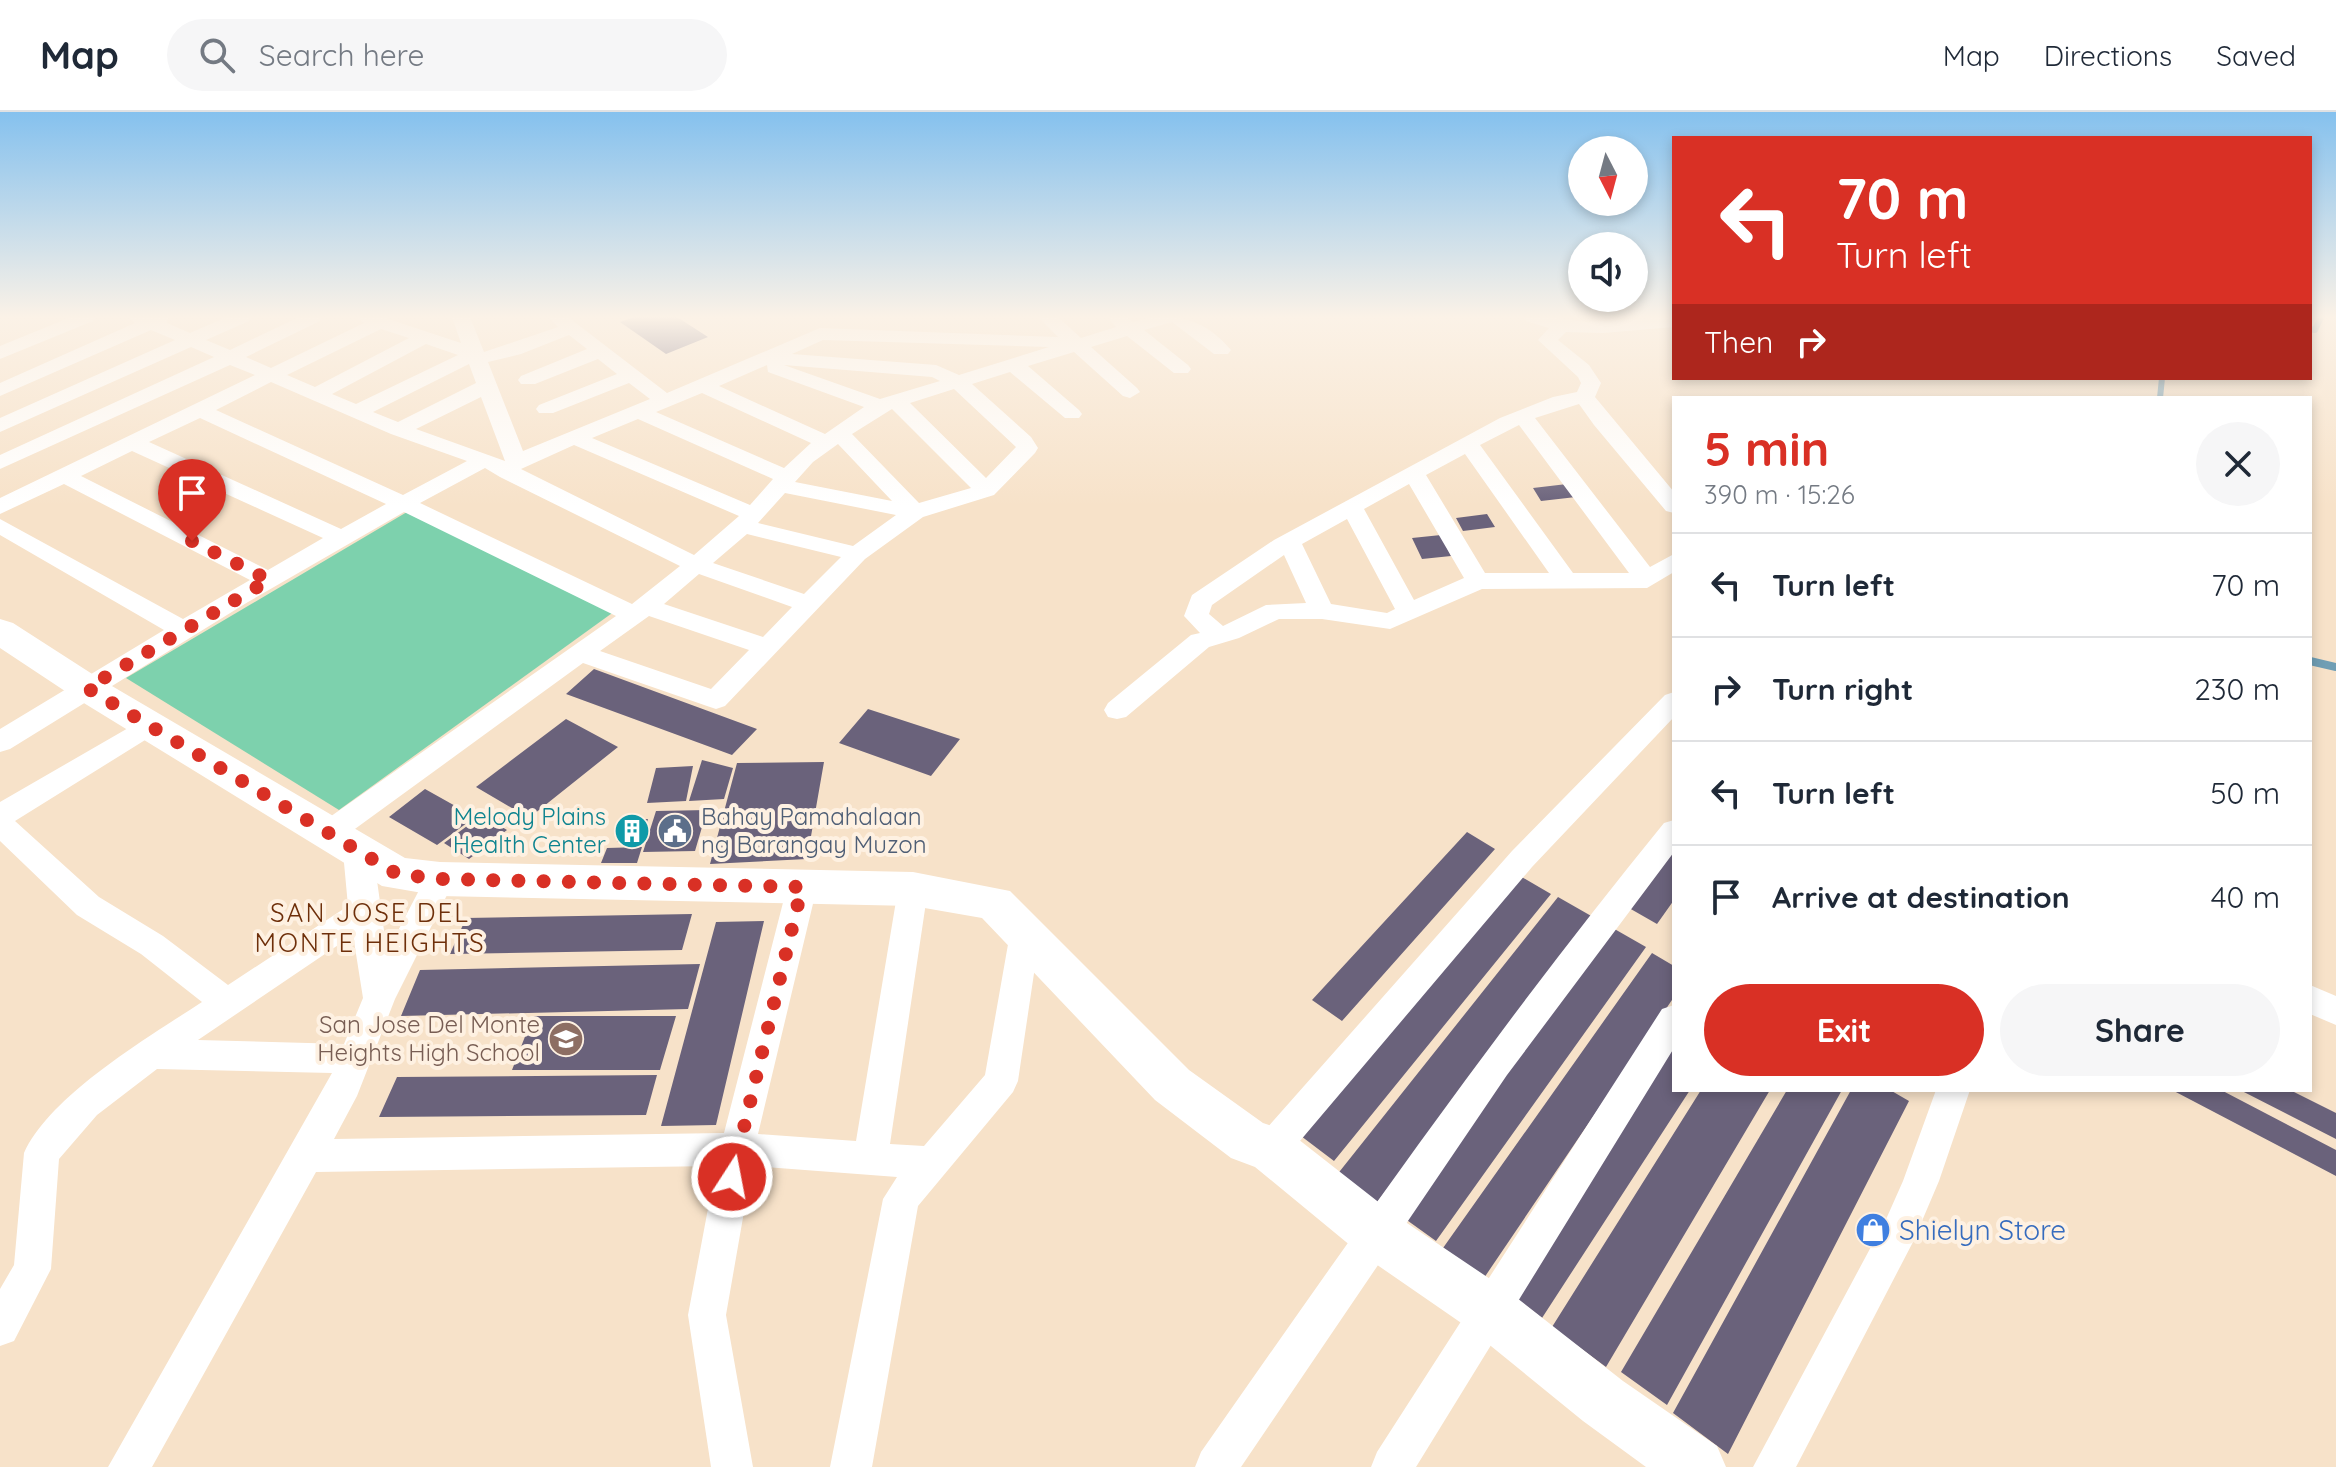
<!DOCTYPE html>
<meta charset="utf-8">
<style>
:root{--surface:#fff;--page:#f6f6f7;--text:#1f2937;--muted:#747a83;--line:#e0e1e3;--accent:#d93025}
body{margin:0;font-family:Quicksand,sans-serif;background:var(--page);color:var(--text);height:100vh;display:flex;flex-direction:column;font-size:30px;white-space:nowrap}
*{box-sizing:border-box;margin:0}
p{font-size:26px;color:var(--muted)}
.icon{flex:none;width:44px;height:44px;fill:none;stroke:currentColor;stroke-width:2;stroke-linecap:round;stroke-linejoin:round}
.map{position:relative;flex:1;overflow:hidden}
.details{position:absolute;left:1672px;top:284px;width:640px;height:696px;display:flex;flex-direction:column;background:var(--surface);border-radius:0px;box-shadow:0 4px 12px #0003}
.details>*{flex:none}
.hud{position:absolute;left:1672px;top:24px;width:640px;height:244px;border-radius:0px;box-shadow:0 4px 12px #0003;background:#d93025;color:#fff;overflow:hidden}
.needle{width:52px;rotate:174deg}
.controls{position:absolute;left:1568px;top:24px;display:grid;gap:16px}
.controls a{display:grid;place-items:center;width:80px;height:80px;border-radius:50%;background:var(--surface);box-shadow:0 4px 12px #0003;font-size:40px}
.pin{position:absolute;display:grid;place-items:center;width:68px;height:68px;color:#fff;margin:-82px -34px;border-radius:50% 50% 50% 0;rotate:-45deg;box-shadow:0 0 8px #0007}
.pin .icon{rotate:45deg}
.me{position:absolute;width:88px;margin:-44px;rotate:11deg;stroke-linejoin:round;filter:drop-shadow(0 0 6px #0008)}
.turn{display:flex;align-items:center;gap:28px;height:168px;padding:0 32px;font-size:36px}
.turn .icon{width:104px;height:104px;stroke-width:2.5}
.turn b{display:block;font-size:56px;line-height:68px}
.then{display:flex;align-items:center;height:76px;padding:0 32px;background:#0003;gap:16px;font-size:30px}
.round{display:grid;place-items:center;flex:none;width:84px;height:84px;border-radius:42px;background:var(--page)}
.overview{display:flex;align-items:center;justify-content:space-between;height:136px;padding:0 32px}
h1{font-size:48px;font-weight:700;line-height:60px;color:var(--accent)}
.primary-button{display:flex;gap:16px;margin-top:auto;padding:16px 32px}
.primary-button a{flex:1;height:92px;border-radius:48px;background:var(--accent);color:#fff;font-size:32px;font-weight:700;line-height:92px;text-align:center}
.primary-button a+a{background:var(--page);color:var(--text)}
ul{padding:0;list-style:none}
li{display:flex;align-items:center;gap:24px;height:104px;padding:0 32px;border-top:2px solid var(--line)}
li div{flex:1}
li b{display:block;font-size:30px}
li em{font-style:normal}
header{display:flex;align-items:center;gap:48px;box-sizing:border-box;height:112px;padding:0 40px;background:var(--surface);border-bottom:2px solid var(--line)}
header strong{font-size:38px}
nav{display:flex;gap:44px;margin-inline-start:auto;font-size:28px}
.search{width:560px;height:72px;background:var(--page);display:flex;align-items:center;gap:20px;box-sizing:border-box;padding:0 28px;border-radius:44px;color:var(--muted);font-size:30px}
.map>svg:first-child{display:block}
.green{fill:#7dd1ad}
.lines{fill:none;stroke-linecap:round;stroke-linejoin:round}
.stream-far1{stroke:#709eb4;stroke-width:6}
.stream{stroke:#709eb4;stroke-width:8}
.building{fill:#6a627b}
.street{fill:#fff;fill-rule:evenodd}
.secondary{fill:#fff;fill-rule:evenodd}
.route{stroke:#d93025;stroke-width:14;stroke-dasharray:0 25.2}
.labels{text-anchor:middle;stroke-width:8;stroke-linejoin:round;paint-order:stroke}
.culture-label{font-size:24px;fill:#0d838f;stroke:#fef1e2;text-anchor:end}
.service-label{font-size:24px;fill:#4e5e75;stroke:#fef1e2;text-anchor:start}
.education-label{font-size:24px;fill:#785e54;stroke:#fef1e2;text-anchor:end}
.neighbourhood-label{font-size:26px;letter-spacing:2px;fill:#6e2f0a;stroke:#fef1e2}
.near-shop-label{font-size:28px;fill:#366cbe;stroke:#fef1e2;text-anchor:start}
</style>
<header>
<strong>Map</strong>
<div class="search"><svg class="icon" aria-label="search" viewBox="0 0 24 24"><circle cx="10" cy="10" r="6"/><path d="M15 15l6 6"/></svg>Search here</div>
<nav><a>Map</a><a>Directions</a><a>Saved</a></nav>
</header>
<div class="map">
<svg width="2336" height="1355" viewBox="0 0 2336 1355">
<rect width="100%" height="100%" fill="#f7e2c9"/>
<path class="green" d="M407,400L615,499L339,698L126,566Z"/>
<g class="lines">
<path class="stream-far1" d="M2310,217L2315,218L2321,205
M2160,286L2162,266"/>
<path class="stream" d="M2310,549L2336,555"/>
</g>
<path class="building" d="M634,205H677L708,225L666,242L620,210Z
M1567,372L1576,385L1541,389L1533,376Z
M1487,402L1495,415L1463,419L1456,406Z
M1441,423L1451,444L1422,447L1412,426Z
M594,557L757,617L732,643L566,582Z
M868,597L960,627L931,664L839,631Z
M566,607L618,635L529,706L476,675Z
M702,648L733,656L724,687L689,689Z
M824,650L807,747L710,752L737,651Z
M693,654L686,689L647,691L656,656Z
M425,677L475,705L437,733L389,705Z
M707,698L695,739L643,740L656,699Z
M482,703L507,718L469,747L444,731Z
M648,707L641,729L617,730L624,708Z
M1467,720L1495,737L1342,909L1312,888Z
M1674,725V788L1657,812L1622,792Z
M642,735L637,751H601L607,736Z
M1520,764L1551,782L1334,1049L1301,1024Z
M1558,785L1593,805L1375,1093L1336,1064Z
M692,802L682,838L450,842L466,806Z
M764,809L716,1013L661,1014L716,810Z
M1611,815L1646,835L1436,1129L1397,1101Z
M1652,841L1674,854V885L1484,1166L1443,1136Z
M700,852L688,897L401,904L420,858Z
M533,904H676L660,958H512Z
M1674,929V978H1690L1542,1206L1505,1178Z
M657,963L646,1003L379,1005L397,965Z
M1701,978H1770L1606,1255L1552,1215Z
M1787,978H1842L1667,1293L1621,1260Z
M1851,978H1890L1909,989L1728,1342L1673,1301Z
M2172,978H2221L2336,1038V1064Z
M2240,978H2290L2336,1001V1027Z
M1868,1103L1887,1113L1879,1133L1860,1122Z"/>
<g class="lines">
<path class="street" d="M71,205H95L93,209L0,247V234Z
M128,205H168L167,211L190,221L227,205H251L249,209L206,228L230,238L299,205H322L320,209L246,245L271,256L364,211L356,205H382L461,231L452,205H470L484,240L558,215L548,205H568L667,281L820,216L1058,225L1038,205H1058L1081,226L1116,215L1110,208L1112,205H1126L1133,210C1172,198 1204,206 1231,238L1228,242H1214L1172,210L1144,218L1188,253L1191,257L1188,261H1174L1127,224L1091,235L1137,276L1140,280L1130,286L1123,284L1074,240L1028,254L1079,298L1082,302L1079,306H1065L1010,260L972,272L1031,325L1038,336L1035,341L994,383L923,405L865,447L725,594L716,597L707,594L583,551L337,730L327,733L317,730L313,722L317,714L616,504L404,400L248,490L10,637L0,640V617L164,518L0,423V407L183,507L250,468L64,372L0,402V386L255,263L230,253L0,357V343L214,245L191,235L0,320V306L175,228L151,218L0,284V271L135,211ZM381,217L409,226L315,275L287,263ZM569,223L587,237L521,264L518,268L521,272H535L598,247L617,262L539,293L536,297L539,301H553L629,271L650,287L523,339L488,250L521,242ZM823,228L1049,235L959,263L936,253L792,242ZM426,232L458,243L356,292L332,282ZM469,252L476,271L398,310L373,300ZM767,253L768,260L864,295L825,322L719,274ZM784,253L932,265L940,269L880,287ZM271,270L391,322L467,349L403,383L216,298ZM954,277L1016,335L986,366L910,291ZM702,281L811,331L784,356L656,300ZM481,285L505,349L416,317ZM892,297L971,376L919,391L852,322ZM200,306L386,392L341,417L149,330ZM638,307L773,367L750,393L592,326ZM838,332L892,389L795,370L813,350ZM574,333L739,404L694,443L521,357ZM132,339L323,426L268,458L81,364ZM485,356L500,365L680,454L632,492L420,391ZM785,381L896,403L853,434L758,411ZM747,422L841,445L804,482L713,451ZM699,462L792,495L763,525L664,492ZM649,504L749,538L711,577L600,539Z
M1524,205H1550L1585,210L1674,205V215L1603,221L1566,220L1558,228L1589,253L1601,271L1595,285L1674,380V401L1666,399L1594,313L1579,292L1535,306L1650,455L1674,442V460L1647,476L1482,477L1390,517L1322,507H1279L1239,526L1209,535L1126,605L1117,607L1108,605L1104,598L1108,591L1191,523L1200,521L1184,504L1192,483L1274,428L1500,306L1553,285L1577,280L1581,271L1578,265L1538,228L1549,216L1526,209ZM1519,313L1629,461H1573L1480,333ZM1465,342L1549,461H1485L1426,363ZM1409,372L1464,466L1414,488L1364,397ZM1347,407L1395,497L1387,501L1331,492L1302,432ZM1284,443L1306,491L1266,493L1223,514L1209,502L1212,493Z
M1674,580V605L1532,755L1283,1049L1271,1053L1259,1049L1253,1037L1259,1025L1512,739L1665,583Z
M149,604L158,606L162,613L158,620L15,709L99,785L163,824L228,873L348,794L343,740L348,732L358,729L368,732L373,740L387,840L429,759L440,755L451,759L455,767L395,887L357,984L334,1027L724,1021L787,775L791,767L802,763L813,767L817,775L758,1022L856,1029L898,777L902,769L913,765L924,769L928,777L890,1032L924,1034L985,963L1010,821L1014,812L1025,808L1036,812L1040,821L1018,969L1013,980L918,1094L872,1355H830L883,1087L897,1065L752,1054L726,1203L753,1355H711L688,1203L716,1054L316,1060L152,1355H108L332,961L157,957L97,1003L59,1047L51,1157L14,1229L0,1234V1177L14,1153L24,1041C51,982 149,925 202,890L141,842L77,803L0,729V690ZM353,823L363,886L344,932L198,928Z
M1674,708V740L1507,963L1241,1355H1195L1201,1340C1350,1127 1499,913 1664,711Z
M2310,873L2336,884V913L2310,902Z
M1674,893V936L1416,1355H1371L1377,1340L1662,897Z
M1936,978H1970L1939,1069L1913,1130L1796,1355H1753L1887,1105L1903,1069Z"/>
<path class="secondary" d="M0,507L13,511L100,567L405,746L440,750L913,760L1010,779L1189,958L1263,1011L1289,1020L1395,1103L1508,1179L1623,1269L1717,1334L1726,1355H1646L1583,1309L1470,1217L1357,1139L1255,1055L1231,1046L1155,988L982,806L913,794L440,784L382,774L74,585L0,536Z"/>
</g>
<linearGradient id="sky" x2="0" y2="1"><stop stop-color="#85c1ee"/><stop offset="0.52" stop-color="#fbf2e7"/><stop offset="1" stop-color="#fbf2e7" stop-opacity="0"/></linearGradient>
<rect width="2336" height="394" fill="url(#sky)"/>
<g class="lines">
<path class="route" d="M192,429L269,468L87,576L397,762L440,767L802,775L732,1065"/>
</g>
<defs>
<symbol id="building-disc" viewBox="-11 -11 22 22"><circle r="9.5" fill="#0f9aa8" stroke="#fef1e2"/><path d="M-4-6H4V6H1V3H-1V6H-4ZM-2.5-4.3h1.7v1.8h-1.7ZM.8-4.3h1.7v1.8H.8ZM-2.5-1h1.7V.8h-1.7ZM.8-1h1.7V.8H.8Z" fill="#fff"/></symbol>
<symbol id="civic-disc" viewBox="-11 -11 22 22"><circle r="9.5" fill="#5c6f8a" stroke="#fef1e2"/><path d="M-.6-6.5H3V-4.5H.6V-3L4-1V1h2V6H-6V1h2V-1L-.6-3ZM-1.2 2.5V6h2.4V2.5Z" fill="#fff"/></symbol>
<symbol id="school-disc" viewBox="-11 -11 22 22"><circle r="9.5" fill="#8d6e63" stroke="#fef1e2"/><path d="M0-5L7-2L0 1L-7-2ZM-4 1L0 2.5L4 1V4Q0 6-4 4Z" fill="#fff"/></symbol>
<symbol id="shop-disc" viewBox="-11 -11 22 22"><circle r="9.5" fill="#3f7fe0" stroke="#fef1e2"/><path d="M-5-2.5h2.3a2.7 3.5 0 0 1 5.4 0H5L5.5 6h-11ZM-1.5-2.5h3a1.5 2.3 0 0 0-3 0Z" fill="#fff"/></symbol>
</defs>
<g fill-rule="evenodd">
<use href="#building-disc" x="612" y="699" width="40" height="40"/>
<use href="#civic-disc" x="655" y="699" width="40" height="40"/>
<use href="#school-disc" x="546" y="907" width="40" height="40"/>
<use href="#shop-disc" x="1853" y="1098" width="40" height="40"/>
</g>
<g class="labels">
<g class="culture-label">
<text x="606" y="713">Melody Plains<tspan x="606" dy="28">Health Center</tspan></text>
</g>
<g class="service-label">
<text x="701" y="713">Bahay Pamahalaan<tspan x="701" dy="28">ng Barangay Muzon</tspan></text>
</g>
<g class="education-label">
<text x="540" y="921">San Jose Del Monte<tspan x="540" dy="28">Heights High School</tspan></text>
</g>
<g class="neighbourhood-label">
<text x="370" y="810">SAN JOSE DEL<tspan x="370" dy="30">MONTE HEIGHTS</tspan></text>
</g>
<g class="near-shop-label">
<text x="1899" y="1128">Shielyn Store</text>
</g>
</g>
</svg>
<div class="controls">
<a><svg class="needle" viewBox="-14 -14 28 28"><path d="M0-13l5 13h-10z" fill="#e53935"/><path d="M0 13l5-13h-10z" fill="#747a83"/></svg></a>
<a><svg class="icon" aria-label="sound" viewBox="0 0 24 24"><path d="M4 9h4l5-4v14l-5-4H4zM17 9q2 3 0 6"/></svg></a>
</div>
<div class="pin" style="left:192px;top:429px;background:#d93025"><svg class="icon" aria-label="arrive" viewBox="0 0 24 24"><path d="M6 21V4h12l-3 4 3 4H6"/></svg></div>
<svg class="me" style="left:732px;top:1065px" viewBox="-20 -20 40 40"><circle r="17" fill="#d93025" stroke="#fff" stroke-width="3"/><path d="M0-11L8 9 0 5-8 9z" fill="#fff"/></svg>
<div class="hud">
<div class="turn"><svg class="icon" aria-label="left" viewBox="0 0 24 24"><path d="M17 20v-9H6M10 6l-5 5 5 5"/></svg><div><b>70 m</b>Turn left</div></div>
<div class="then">Then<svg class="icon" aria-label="right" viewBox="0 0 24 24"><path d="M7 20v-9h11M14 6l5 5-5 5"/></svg></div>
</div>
<section class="details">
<div class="overview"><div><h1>5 min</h1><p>390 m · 15:26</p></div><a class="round"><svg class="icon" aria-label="close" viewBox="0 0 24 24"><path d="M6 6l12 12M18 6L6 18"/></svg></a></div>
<ul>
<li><svg class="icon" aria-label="left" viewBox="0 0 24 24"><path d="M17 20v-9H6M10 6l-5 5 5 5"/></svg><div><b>Turn left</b></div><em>70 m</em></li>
<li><svg class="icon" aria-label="right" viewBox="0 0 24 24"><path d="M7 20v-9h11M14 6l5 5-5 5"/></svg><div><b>Turn right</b></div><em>230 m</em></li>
<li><svg class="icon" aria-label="left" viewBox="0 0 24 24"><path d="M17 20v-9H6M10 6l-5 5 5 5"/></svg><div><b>Turn left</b></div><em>50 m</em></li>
<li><svg class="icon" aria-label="arrive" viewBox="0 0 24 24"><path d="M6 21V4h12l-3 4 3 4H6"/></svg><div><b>Arrive at destination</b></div><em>40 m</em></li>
</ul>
<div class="primary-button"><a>Exit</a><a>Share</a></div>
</section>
</div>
